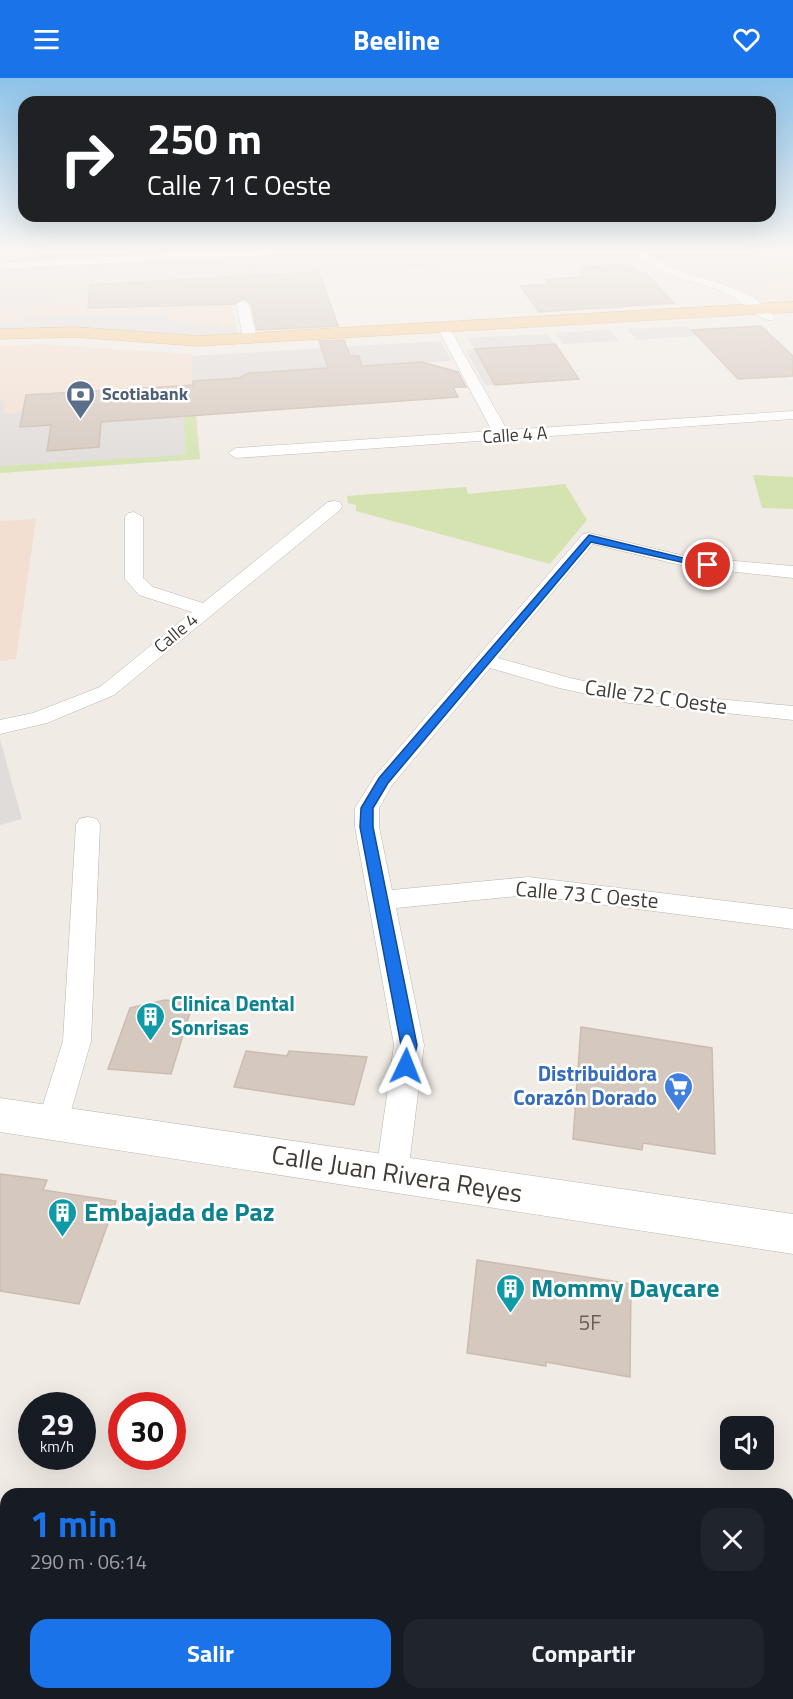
<!DOCTYPE html>
<html lang="es">
<meta charset="utf-8">
<style>
:root{--surface:#171b24;--page:#20242c;--text:#f1f3f6;--muted:#9ea1a6;--accent:#1a73e8}
body{margin:0;font-family:"Titillium Web",sans-serif;background:var(--page);color:var(--text);height:100vh;display:flex;flex-direction:column;font-size:22px;white-space:nowrap}
*{box-sizing:border-box;margin:0}
p{font-size:20px;color:var(--muted)}
.icon{flex:none;width:33px;height:33px;fill:none;stroke:currentColor;stroke-width:2;stroke-linecap:round;stroke-linejoin:round}
.map{position:relative;flex:1;overflow:hidden}
.details{position:absolute;left:0px;top:1410px;width:794px;height:212px;display:flex;flex-direction:column;background:var(--surface);border-radius:18px 18px 0 0;box-shadow:0 6px 24px #0002}
.details>*{flex:none}
.top-card{position:absolute;left:18px;top:18px;width:758px;height:126px;border-radius:18px;box-shadow:0 6px 24px #0002;background:#202124;color:#fff;overflow:hidden}
.fabs{position:absolute;left:720px;top:1338px;display:grid;gap:12px}
.fabs a{display:grid;place-items:center;width:54px;height:54px;border-radius:12px;background:var(--surface);box-shadow:0 6px 24px #0002;font-size:30px}
.speed{position:absolute;left:18px;top:1314px;display:flex;gap:12px;font-size:30px;font-weight:700;text-align:center}
.speed>*{display:grid;place-content:center;width:78px;height:78px;border-radius:50%;background:var(--surface);box-shadow:0 6px 24px #0002;line-height:1}
.speed small{font-size:15px;font-weight:400}
.speed .limit{border:9px solid #d22;background:#fff;color:#111}
.pin{position:absolute;display:grid;place-items:center;width:51px;height:51px;color:#fff;margin:-26px;border:3px solid #fff;border-radius:50%;box-shadow:0 2px 6px #0007}
.me{position:absolute;width:66px;margin:-33px;rotate:2deg;stroke-linejoin:round;filter:drop-shadow(0 0 4px #0008)}
.turn{display:flex;align-items:center;gap:21px;height:126px;padding:0 30px;font-size:27px}
.turn .icon{width:78px;height:78px;stroke-width:2.5}
.turn b{display:block;font-size:42px;line-height:51px}
.round{display:grid;place-items:center;flex:none;width:63px;height:63px;border-radius:18px;background:var(--page)}
.overview{display:flex;align-items:center;justify-content:space-between;height:102px;padding:0 30px}
h1{font-size:36px;font-weight:700;line-height:45px;color:var(--accent)}
.primary-button{display:flex;gap:12px;margin-top:auto;padding:12px 30px}
.primary-button a{flex:1;height:69px;border-radius:18px;background:var(--accent);color:#fff;font-size:24px;font-weight:700;line-height:69px;text-align:center}
.primary-button a+a{background:var(--page);color:var(--text)}
header{display:flex;justify-content:space-between;align-items:center;height:78px;padding:0 30px;background:var(--accent);color:#fff;font-size:27px;font-weight:700}
.map>svg:first-child{display:block}
.residential{fill:#e5dcd3}
.commercial{fill:#f2dfd1}
.green{fill:#d4e3b0}
.parking{fill:#dfdcda}
.building{fill:#d5c8be;stroke:#ccbcaf;stroke-width:1.5}
.lines{fill:none;stroke-linecap:round;stroke-linejoin:round}
.minor-casing{stroke:#bfb5ab;stroke-width:1}
.tertiary-casing{stroke:#bfb5ab;stroke-width:1}
.primary-casing{stroke:#daa76a;stroke-width:1}
.minor{fill:#fff;fill-rule:evenodd}
.tertiary{fill:#fff;fill-rule:evenodd}
.primary{fill:#f6cd99;fill-rule:evenodd}
.route{fill:#1a73e8;stroke:#114b97;stroke-width:1.5}
.labels{text-anchor:middle;stroke-width:5;stroke-linejoin:round;paint-order:stroke}
.far-service-label{font-size:18px;font-weight:bold;fill:#4e5e75;stroke:#fff;text-anchor:start}
.far-street-label{font-size:18px;fill:#433b35;stroke:#fff}
.street-label{font-size:21px;fill:#433b35;stroke:#fff}
.culture-label{font-size:21px;font-weight:bold;fill:#0d838f;stroke:#fff;text-anchor:start}
.shop-label{font-size:21px;font-weight:bold;fill:#366cbe;stroke:#fff;text-anchor:end}
.near-number-label{font-size:21px;fill:#685e57}
.near-street-label{font-size:26px;fill:#433b35;stroke:#fff}
.near-culture-label{font-size:26px;font-weight:bold;fill:#0d838f;stroke:#fff;text-anchor:start}
</style>
<header><svg class="icon" aria-label="menu" viewBox="0 0 24 24"><path d="M4 6h16M4 12h16M4 18h16"/></svg>Beeline<svg class="icon" aria-label="heart" viewBox="0 0 24 24"><path d="M12 20l-8-8c-3-5 5-10 8-4 3-6 11-1 8 4z"/></svg></header>
<div class="map">
<svg width="793" height="1621" viewBox="0 0 793 1621">
<rect width="100%" height="100%" fill="#f1ebe5"/>
<path class="residential" d="M0,173H639L644,178L319,195L329,221L88,230V223L0,228Z"/>
<path class="commercial" d="M692,173H782L793,176V225L764,227L746,214L673,191L664,187L654,177Z
M88,223V230L232,227L238,258L0,252V228Z
M41,266L192,276L200,381L0,395V268Z
M36,441L16,581L0,583V443Z"/>
<path class="green" d="M195,334L200,381L0,395V388L186,376L183,340Z
M753,397L793,399V431L762,430Z
M565,406L587,442L550,486L356,433V427L348,425L347,418L466,409L468,416Z"/>
<path class="parking" d="M739,183L782,202L734,208L682,192Z
M50,209L48,225L0,228L2,211Z
M58,237H167V242H178L189,246L211,245L220,246L222,250L236,249L238,258L0,252V245L25,243L26,239Z
M687,248L697,258L636,262L627,251Z
M610,252L619,263L563,266L555,255Z
M547,256L555,266L475,271L495,307H485L466,272L474,271L468,260Z
M441,263L451,283L249,295L239,300L193,303L192,278Z
M0,322L5,324L3,336L23,334L20,349L51,347L48,373L99,369L101,344L180,339L183,340L186,377L0,388Z
M0,661L22,741L0,747Z"/>
<path class="building" d="M628,186L640,195L645,194L674,225L539,234L520,208L549,206L545,201L584,199L579,193L585,192L582,189Z
M319,194L338,248L257,252L251,225L244,220L235,226L88,230L90,207Z
M761,248L793,278V298L738,301L692,252Z
M344,262L350,278H359L362,288L422,284L458,294L466,309H453L458,319L101,344L99,369L47,373L51,347L20,349L26,317L193,307V303L239,300L249,295L328,290L319,263Z
M555,266L579,301L495,307L475,271Z
M165,922L193,925L171,996L108,991L130,930Z
M581,949L712,970L715,1076L643,1065L642,1072L573,1061Z
M246,973L287,978L289,973L367,979L354,1027L234,1009Z
M0,1096L47,1102L43,1112L116,1123L79,1226L0,1213Z
M477,1182L631,1206L630,1299L546,1284V1288L467,1275Z"/>
<g class="lines">
<defs>
<path id="minor" d="M214,173H292L287,176L0,191V185Z
M634,173C649,173 657,183 671,189C707,205 749,206 775,239L773,242C761,245 742,223 730,217C699,201 659,202 634,173Z
M243,222L249,226L257,261L250,265L243,261L237,226Z
M443,245L449,249L507,352L793,333V341L236,380L228,375L236,370L492,353L437,249Z
M334,423L340,424L342,428L340,432L114,617L47,645L0,656V642L33,635L100,609L192,534L139,517L125,501V439L128,435L134,434L143,439V500L153,509L203,525L328,424Z
M589,455L689,479L793,488V500L689,489L593,466L498,580L570,600L629,613L793,628V642L629,625L559,610L490,590L392,707L379,730V749L392,812L528,799L793,831V851L528,817L396,830L424,967L408,1095L403,1105L392,1109L381,1105L376,1095L394,967L355,749V730L375,698L583,456Z
M88,739L97,741L100,747L91,963L68,1043L64,1052L53,1056L42,1052L38,1043L63,963L76,747L79,741Z
M0,1440L6,1442V1482L0,1480Z
M788,1597L793,1598V1621H753L751,1616H788Z"/>
<path id="tertiary" d="M0,1020L793,1136V1176L0,1054Z"/>
<path id="primary" d="M793,224V234L198,268L75,259L0,261V251L75,249L198,258Z"/>
</defs>
<use href="#minor" class="minor-casing"/>
<use href="#tertiary" class="tertiary-casing"/>
<use href="#primary" class="primary-casing"/>
<use href="#minor" class="minor"/>
<use href="#tertiary" class="tertiary"/>
<use href="#primary" class="primary"/>
</g>
<linearGradient id="sky" x2="0" y2="1"><stop stop-color="#8dc3e9"/><stop offset="0.43" stop-color="#f9f6f3"/><stop offset="1" stop-color="#f9f6f3" stop-opacity="0"/></linearGradient>
<rect width="793" height="400" fill="url(#sky)"/>
<path class="route" d="M589,457L712,487L708,490L591,464L388,705L373,730V749L417,967L411,993H400L398,988L401,967L360,749L361,730L379,700Z"/>
<defs>
<symbol id="bank-pin" viewBox="-11 -11 22 30"><path d="M0 17L-7.5 6A9.5 9.5 0 1 1 7.5 6Z" fill="#5c6f8a" stroke="#fff"/><path d="M-6-4H6V4H-6ZM0-2.3a2.3 2.3 0 1 0 0 4.6a2.3 2.3 0 1 0 0-4.6Z" fill="#fff"/></symbol>
<symbol id="building-pin" viewBox="-11 -11 22 30"><path d="M0 17L-7.5 6A9.5 9.5 0 1 1 7.5 6Z" fill="#0f9aa8" stroke="#fff"/><path d="M-4-6H4V6H1V3H-1V6H-4ZM-2.5-4.3h1.7v1.8h-1.7ZM.8-4.3h1.7v1.8H.8ZM-2.5-1h1.7V.8h-1.7ZM.8-1h1.7V.8H.8Z" fill="#fff"/></symbol>
<symbol id="supermarket-pin" viewBox="-11 -11 22 30"><path d="M0 17L-7.5 6A9.5 9.5 0 1 1 7.5 6Z" fill="#3f7fe0" stroke="#fff"/><path d="M-6-5.5h2.5l.6 2H6L4.5 2H-2.5L-4.4-4H-6ZM-1.5 3.2a1.3 1.3 0 1 0 .1 0ZM3 3.2a1.3 1.3 0 1 0 .1 0Z" fill="#fff"/></symbol>
</defs>
<g fill-rule="evenodd">
<use href="#bank-pin" x="64" y="300" width="33" height="45"/>
<use href="#building-pin" x="134" y="922" width="33" height="45"/>
<use href="#supermarket-pin" x="662" y="992" width="33" height="45"/>
<use href="#building-pin" x="46" y="1118" width="33" height="45"/>
<use href="#building-pin" x="494" y="1194" width="33" height="45"/>
</g>
<g class="labels">
<g class="far-service-label">
<text x="102" y="322">Scotiabank</text>
</g>
<g class="far-street-label">
<text transform="translate(515 357) rotate(-4)" y="6">Calle 4 A</text>
<text transform="translate(176 555) rotate(-40)" y="6">Calle 4</text>
</g>
<g class="street-label">
<text transform="translate(656 619) rotate(8)" y="7">Calle 72 C Oeste</text>
<text transform="translate(587 817) rotate(5)" y="7">Calle 73 C Oeste</text>
</g>
<g class="culture-label">
<text x="171" y="933">Clinica Dental<tspan x="171" dy="24">Sonrisas</tspan></text>
</g>
<g class="shop-label">
<text x="657" y="1003">Distribuidora<tspan x="657" dy="24">Corazón Dorado</tspan></text>
</g>
<g class="near-number-label">
<text x="590" y="1252">5F</text>
</g>
<g class="near-street-label">
<text transform="translate(397 1096) rotate(9)" y="9">Calle Juan Rivera Reyes</text>
</g>
<g class="near-culture-label">
<text x="84" y="1143">Embajada de Paz</text>
<text x="531" y="1219">Mommy Daycare</text>
</g>
</g>
</svg>
<div class="fabs">
<a><svg class="icon" aria-label="sound" viewBox="0 0 24 24"><path d="M4 9h4l5-4v14l-5-4H4zM17 9q2 3 0 6"/></svg></a>
</div>
<div class="speed"><div>29<small>km/h</small></div><div class="limit">30</div></div>
<div class="pin" style="left:708px;top:487px;background:#d93025"><svg class="icon" aria-label="arrive" viewBox="0 0 24 24"><path d="M6 21V4h12l-3 4 3 4H6"/></svg></div>
<svg class="me" style="left:406px;top:988px" viewBox="-20 -20 40 40"><path d="M0-17L14 15 0 8-14 15z" fill="#1a73e8" stroke="#fff" stroke-width="4"/></svg>
<div class="top-card">
<div class="turn"><svg class="icon" aria-label="right" viewBox="0 0 24 24"><path d="M7 20v-9h11M14 6l5 5-5 5"/></svg><div><b>250 m</b>Calle 71 C Oeste</div></div>
</div>
<section class="details">
<div class="overview"><div><h1>1 min</h1><p>290 m · 06:14</p></div><a class="round"><svg class="icon" aria-label="close" viewBox="0 0 24 24"><path d="M6 6l12 12M18 6L6 18"/></svg></a></div>
<div class="primary-button"><a>Salir</a><a>Compartir</a></div>
</section>
</div>
